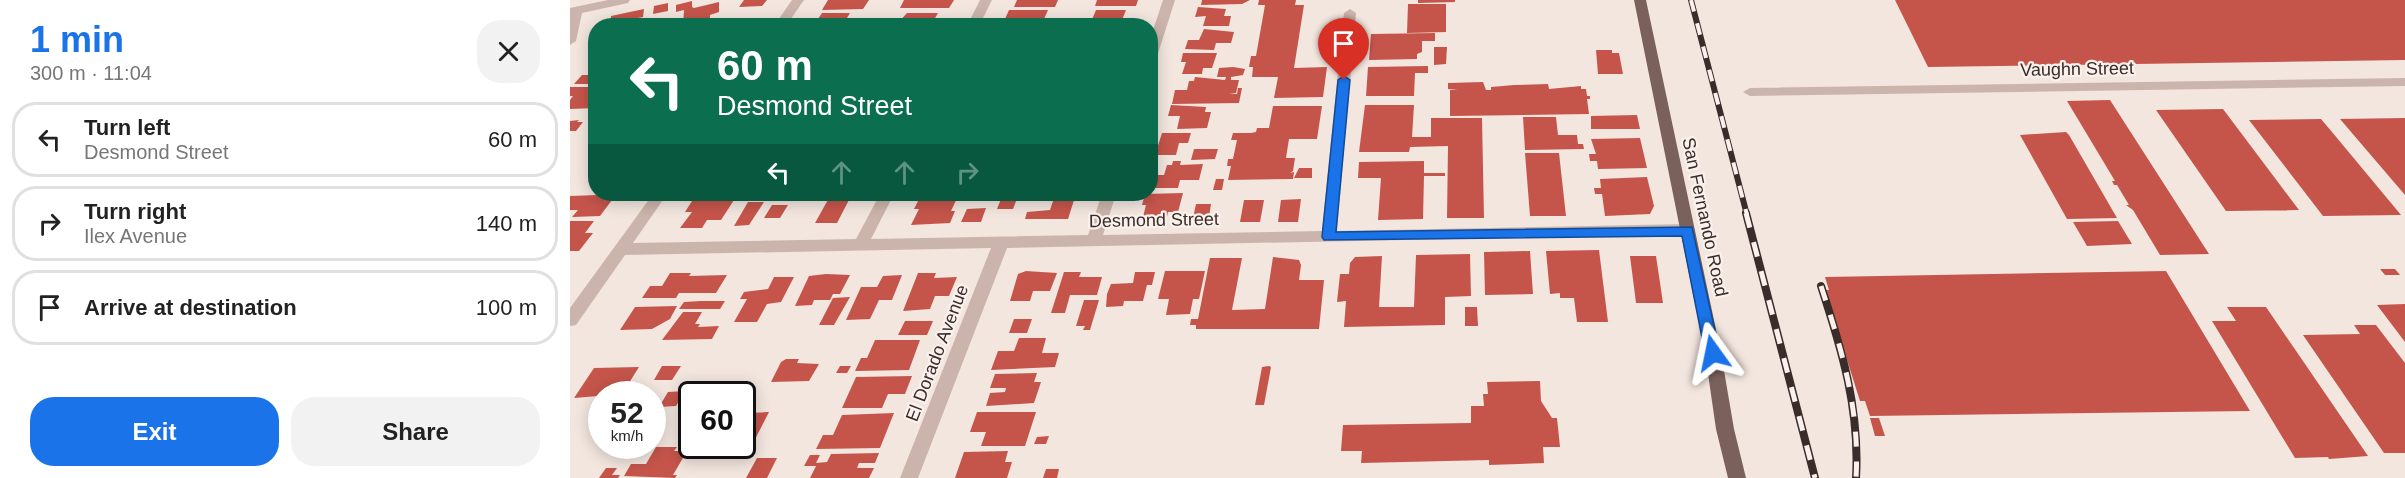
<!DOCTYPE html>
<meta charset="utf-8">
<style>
:root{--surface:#fff;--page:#f2f2f2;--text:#222;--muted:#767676;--line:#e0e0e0;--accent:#1a73e8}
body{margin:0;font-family:Helvetica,sans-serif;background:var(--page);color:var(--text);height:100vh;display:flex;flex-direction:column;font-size:22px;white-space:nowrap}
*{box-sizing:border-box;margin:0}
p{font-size:20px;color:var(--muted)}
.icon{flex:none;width:33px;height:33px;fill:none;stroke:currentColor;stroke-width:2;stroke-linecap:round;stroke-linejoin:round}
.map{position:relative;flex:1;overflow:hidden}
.details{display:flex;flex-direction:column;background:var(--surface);width:570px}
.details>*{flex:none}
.hud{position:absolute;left:18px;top:18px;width:570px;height:183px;border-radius:24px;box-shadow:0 3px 15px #0003;background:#0b6e4f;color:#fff;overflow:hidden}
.speed{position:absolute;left:18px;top:381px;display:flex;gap:12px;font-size:30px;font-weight:700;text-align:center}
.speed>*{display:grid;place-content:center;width:78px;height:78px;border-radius:50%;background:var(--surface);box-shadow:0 3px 15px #0003;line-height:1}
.speed small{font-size:15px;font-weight:400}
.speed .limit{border:3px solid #111;border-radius:9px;background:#fff;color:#111}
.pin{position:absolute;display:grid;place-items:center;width:51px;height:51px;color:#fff;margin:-62px -26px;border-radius:50% 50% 50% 0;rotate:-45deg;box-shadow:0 0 6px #0007}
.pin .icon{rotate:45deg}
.me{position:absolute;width:66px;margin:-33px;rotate:348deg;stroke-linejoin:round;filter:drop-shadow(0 0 4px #0008)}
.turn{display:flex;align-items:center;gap:21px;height:126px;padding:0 30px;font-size:27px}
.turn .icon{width:78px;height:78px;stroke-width:2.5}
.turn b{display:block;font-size:42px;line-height:51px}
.lanes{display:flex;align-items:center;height:57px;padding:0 30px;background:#0003;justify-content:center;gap:30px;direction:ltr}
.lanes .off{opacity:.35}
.round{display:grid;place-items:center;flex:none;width:63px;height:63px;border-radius:24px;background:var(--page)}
.headline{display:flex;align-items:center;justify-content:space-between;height:102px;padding:0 30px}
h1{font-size:36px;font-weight:700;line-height:45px;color:var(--accent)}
.action{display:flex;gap:12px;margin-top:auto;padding:12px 30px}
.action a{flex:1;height:69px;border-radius:24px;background:var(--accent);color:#fff;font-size:24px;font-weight:700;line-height:69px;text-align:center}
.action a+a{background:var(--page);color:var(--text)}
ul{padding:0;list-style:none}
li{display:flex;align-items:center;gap:18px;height:75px;margin:0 12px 9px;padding:0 18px;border:3px solid var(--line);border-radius:24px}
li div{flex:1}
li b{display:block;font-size:22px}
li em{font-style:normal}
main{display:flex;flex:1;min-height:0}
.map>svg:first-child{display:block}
.building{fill:#c5554b}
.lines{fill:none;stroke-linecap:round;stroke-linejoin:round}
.street{fill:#cbb4ab;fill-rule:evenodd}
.primary{fill:#7b615b;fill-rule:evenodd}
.rail-far1-casing{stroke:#392c2a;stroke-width:6}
.rail-casing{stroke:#392c2a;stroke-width:8}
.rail-far1{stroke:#faf1ec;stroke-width:4;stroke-dasharray:12;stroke-linecap:butt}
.rail{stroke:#faf1ec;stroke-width:5;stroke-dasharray:15;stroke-linecap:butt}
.route{fill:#1a73e8;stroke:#114b97;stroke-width:1.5}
.labels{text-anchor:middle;stroke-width:4.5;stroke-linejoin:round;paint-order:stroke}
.street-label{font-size:18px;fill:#392c2a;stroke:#faf1ec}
</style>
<main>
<section class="details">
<div class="headline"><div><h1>1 min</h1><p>300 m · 11:04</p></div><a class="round"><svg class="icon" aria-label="close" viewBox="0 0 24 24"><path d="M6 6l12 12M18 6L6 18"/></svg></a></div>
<ul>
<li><svg class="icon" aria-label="left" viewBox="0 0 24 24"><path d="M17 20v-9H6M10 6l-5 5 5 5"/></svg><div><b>Turn left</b><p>Desmond Street</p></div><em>60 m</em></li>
<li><svg class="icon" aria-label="right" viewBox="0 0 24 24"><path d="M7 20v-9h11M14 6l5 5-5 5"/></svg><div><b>Turn right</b><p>Ilex Avenue</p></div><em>140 m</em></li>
<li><svg class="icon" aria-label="arrive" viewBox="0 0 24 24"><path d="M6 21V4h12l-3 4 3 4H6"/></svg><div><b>Arrive at destination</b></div><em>100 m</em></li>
</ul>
<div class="action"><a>Exit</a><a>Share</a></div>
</section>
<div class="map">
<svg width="1835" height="478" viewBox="0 0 1835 478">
<rect width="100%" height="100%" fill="#f3e6df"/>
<path class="building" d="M174,0H197L192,6L169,7Z
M258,0H299L293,9L252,10Z
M334,0H384L379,8H330Z
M447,0H488L485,7H444Z
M527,0H568L566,6H525Z
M632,0H680L672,4L631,5Z
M689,0H726L725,5H734L724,68L757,67L753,97L704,98L708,77H682L683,67H679L681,56H686L695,5H688Z
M848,0H885V2L848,3Z
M1325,0H1835V60L1358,67Z
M122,1V7L124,8L149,2V12L140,15V20L113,26L114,10L106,12V5Z
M98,3V11L83,14L84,6Z
M838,4H876V32L837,33Z
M628,7L656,9L654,16H661L659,26H633L636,16L625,17Z
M74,9L73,17L68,18V21L73,20L72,23L40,26L41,16Z
M439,10H478L471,26H443L446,19H435Z
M526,10H556L552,20H564L562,26L521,22Z
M252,13H280L272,26H243L245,23H257L246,22Z
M337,13H368L364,20H376L373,26L327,24Z
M183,22L181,26H153L155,23Z
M634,29L664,32L661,43H646L644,50L615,49L618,40H629Z
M865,33V41H852V52L847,54V59L799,60L801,34Z
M864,47H877L876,64L864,65Z
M1026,50H1042V53H1049L1053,74H1028Z
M613,53H647L642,68H633L632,74H612L616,62H611Z
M858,66V73H845L844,96H796L798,67Z
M663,67L675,69L673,75L661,77V80H669L666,93L659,94H667L668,88H672L669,103L602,104L605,90H617L619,81H624L625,77L655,80L656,77H647L649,68Z
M26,68V84H4L12,75H20Z
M913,82L916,90H921V87L944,85L978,84L979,89L1011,86V89H1016L1017,96H1020V99H1017L1019,114L880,116V90H888L878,89V83Z
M0,87H26V108L0,109V100L3,96H0Z
M1540,100L1639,254L1590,255L1563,210L1556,205H1559L1547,185H1544L1542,181H1545L1497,101Z
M601,105L636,107L635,112H641L637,128L607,129L610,116H598Z
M795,105H844L842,137H861V118H912L914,218H877L878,146L840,147L839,152H789Z
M703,106H752L747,139H719L716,158H725L723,171L720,173L724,172L723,179L658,180L661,166H657L658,159H663L667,140H661L663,133H681L686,132L687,128H699Z
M1653,109L1729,210L1656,211L1586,110Z
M1067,115L1070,129H1021V116Z
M953,117H986L988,135H1007L1008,144H1013L1014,149L955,150Z
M1835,118V195L1770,119Z
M1751,119L1762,132L1831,215L1753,216L1679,120Z
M9,120L7,122H13L6,131H0V121Z
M1496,132L1499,135L1547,218L1497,219L1450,135Z
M592,133H621L618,143H609L606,155H585Z
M1070,138L1077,168L1028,169L1027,161H1020L1019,154H1026L1021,139Z
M624,149H648L645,159L621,160Z
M955,153H989L996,216H960Z
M603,161H611L610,165L633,164L629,180H610L608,188H580V175H594L597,165H602Z
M854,161V173H875V176H854L853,219L808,220L811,178H788L789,162Z
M729,168H742V178H724Z
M1077,177L1084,206L1080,214L1035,216L1032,194H1025L1024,188H1031L1030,179Z
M646,179H654L652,190H643Z
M613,193L608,212H598L596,221H572L576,205H572L575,194Z
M56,194L51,199L42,200L30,216L2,217L8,210H0V196Z
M433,194L448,196L443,209H427Z
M506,194L498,219H455L457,212L480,210L485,195Z
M388,196L381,211H385L380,223L341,225L349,209H344L350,197Z
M259,198H280L267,223H245Z
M731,199L728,222H708L711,200Z
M164,200L151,220H137L132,228H110L122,212H115L122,201Z
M674,200H694L690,222H670Z
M178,202H194L179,225L164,226Z
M626,204H641L639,217L623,218Z
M202,205H218L210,218H194Z
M416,208L411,222H391L397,209Z
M0,221H24L15,233H23L9,251H0Z
M1548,221L1562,244L1517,246L1503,222Z
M1029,250L1038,322H1007L1004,298H990V293L980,294L976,251Z
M960,251L963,294L915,295L914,252Z
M900,254L901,296L875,297V325L774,327L776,301L767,302L770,274H779L780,263L785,257L812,256L809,307H844L846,255Z
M1060,256H1086L1093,303H1066Z
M703,257L729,260L731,265L729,280H754L749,329H626V325H620L621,319H628L640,258H672L662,310L695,309Z
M1810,269H1825L1830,275H1815Z
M456,271L487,273L480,291H463L460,301H440L448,274Z
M595,271H635L629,299H623L620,314L596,315L599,299H588Z
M1596,271L1680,411L1300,416L1295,401H1290L1255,290H1259L1255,277Z
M494,272H511L509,277H532L527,295H500L495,313H481Z
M565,272H585L582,285H577L573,301H554L553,306L536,307L537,294L541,284L563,283Z
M100,273H121L119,276L157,275L146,293H109L106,298H72L80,286H92Z
M348,273H366L364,278L387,277L379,296H365L360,309L333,311Z
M256,274L280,275L270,294H263L260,300H244L242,305L225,306L239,276Z
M332,275L322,300H309L300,319L276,320L291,287H307L313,276Z
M204,277H224L211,302L197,304L187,322H164L177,299H170L174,292L198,289Z
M280,297L264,325H249L263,298Z
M514,300H529L520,330H513L515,326H506Z
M131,301H155L150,309H109L114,302Z
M1835,304V342L1807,305Z
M107,306L100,319L82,329L50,330L65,307Z
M895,307H907L908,326H895Z
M1657,307H1696L1798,456L1759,459L1758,457L1725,458L1642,321H1666Z
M113,312H132L125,324H130L128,327L149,326L142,339L92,340Z
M444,319H462L457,333H439Z
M335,321H363L357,335H328Z
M1784,325H1806L1835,363V453H1814L1733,335L1790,334Z
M449,338H476L472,353H489L485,367L421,370L428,351H444Z
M305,340H350L339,370L285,371L291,358H297Z
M216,359H229L227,363L249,364L239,381L201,382L211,362Z
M92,366H111L102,380H84Z
M270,366H281L277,373H266Z
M699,366L701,367L694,405H685L692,367Z
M69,367L52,394L4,398L24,368Z
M467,373L464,382H471L464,403L416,406L420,393L435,392L436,388H420L425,374Z
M342,376L335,394H318L312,408H272L286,377Z
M970,381L971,401L982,418H987L990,447H973L974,463L919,465V460L791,463L792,451H771L773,425L901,423V406H914L913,394H918L917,382Z
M115,391L106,406L89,407L98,392Z
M199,412L178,453H156L161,446H172V424L179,413Z
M407,412H466L455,446H411L416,432H400Z
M324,413L310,448L246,449L253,435H263L272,415Z
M1300,418H1309L1315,436H1305Z
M479,436L476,444H464L467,437Z
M128,446H149L147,450H125Z
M86,447H107L104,451H117L103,475H107L105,478L54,476L61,464H76Z
M438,451L435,462H442L437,478H385L394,452Z
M309,453L305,463H289L287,468H304L299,478H240L246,466H234L240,455H250L246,463L257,462L261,454Z
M187,458H207L197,478H176Z
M36,468H47L42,475H50L48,478H29Z
M476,469H489L487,478H473Z"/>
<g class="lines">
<path class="street" d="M38,0H60L58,3L12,13L6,41L0,45V8Z
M222,0H234L216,26H204Z
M410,0H422L409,26H397Z
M593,0H605L586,60L580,64V39Z
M780,9L786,13L767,231L1118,224L1123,226L1125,230L1123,234L437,248L348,478H330L421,248L55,255L6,325L0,326V308L83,194H97L63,243L286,239L310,194H324L301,239L518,235L532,194H546L533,235L752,231L774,13Z
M1835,78V86L1180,96L1173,92L1180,88Z"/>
<path class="primary" d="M1064,0H1076L1151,353L1164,429L1176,478H1158L1146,429L1135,353Z"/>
<defs>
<path id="rail-far1" d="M1121,0L1177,215"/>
<path id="rail" d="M1176,213L1245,478
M1251,286C1272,350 1290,410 1286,478"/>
</defs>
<use href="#rail-far1" class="rail-far1-casing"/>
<use href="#rail" class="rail-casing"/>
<use href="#rail-far1" class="rail-far1"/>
<use href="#rail" class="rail"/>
</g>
<path class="route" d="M774,76L780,80L766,232L1122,227L1150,353L1148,357L1143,359L1135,353L1112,236L754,240L752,237L768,80Z"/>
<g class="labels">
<g class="street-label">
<text transform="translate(1507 69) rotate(-1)" y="6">Vaughn Street</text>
<text transform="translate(1135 217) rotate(78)" y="6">San Fernando Road</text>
<text transform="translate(584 220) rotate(-1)" y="6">Desmond Street</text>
<text transform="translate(367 353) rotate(-69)" y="6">El Dorado Avenue</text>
</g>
</g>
</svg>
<div class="speed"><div>52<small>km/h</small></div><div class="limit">60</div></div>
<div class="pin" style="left:774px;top:80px;background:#d93025"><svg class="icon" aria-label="arrive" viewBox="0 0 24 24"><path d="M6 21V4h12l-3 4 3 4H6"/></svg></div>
<svg class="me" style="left:1143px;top:353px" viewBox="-20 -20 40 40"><path d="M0-17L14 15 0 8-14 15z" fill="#1a73e8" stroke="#fff" stroke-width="4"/></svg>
<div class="hud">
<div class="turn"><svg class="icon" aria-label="left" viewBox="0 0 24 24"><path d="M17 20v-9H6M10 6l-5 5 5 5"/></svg><div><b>60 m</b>Desmond Street</div></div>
<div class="lanes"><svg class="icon" aria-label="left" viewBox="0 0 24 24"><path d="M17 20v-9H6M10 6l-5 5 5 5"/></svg><svg class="icon off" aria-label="ahead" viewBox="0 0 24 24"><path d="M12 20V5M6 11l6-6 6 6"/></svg><svg class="icon off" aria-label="ahead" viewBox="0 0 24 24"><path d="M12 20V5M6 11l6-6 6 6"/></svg><svg class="icon off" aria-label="right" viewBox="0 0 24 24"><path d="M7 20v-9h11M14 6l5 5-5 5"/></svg></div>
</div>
</div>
</main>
